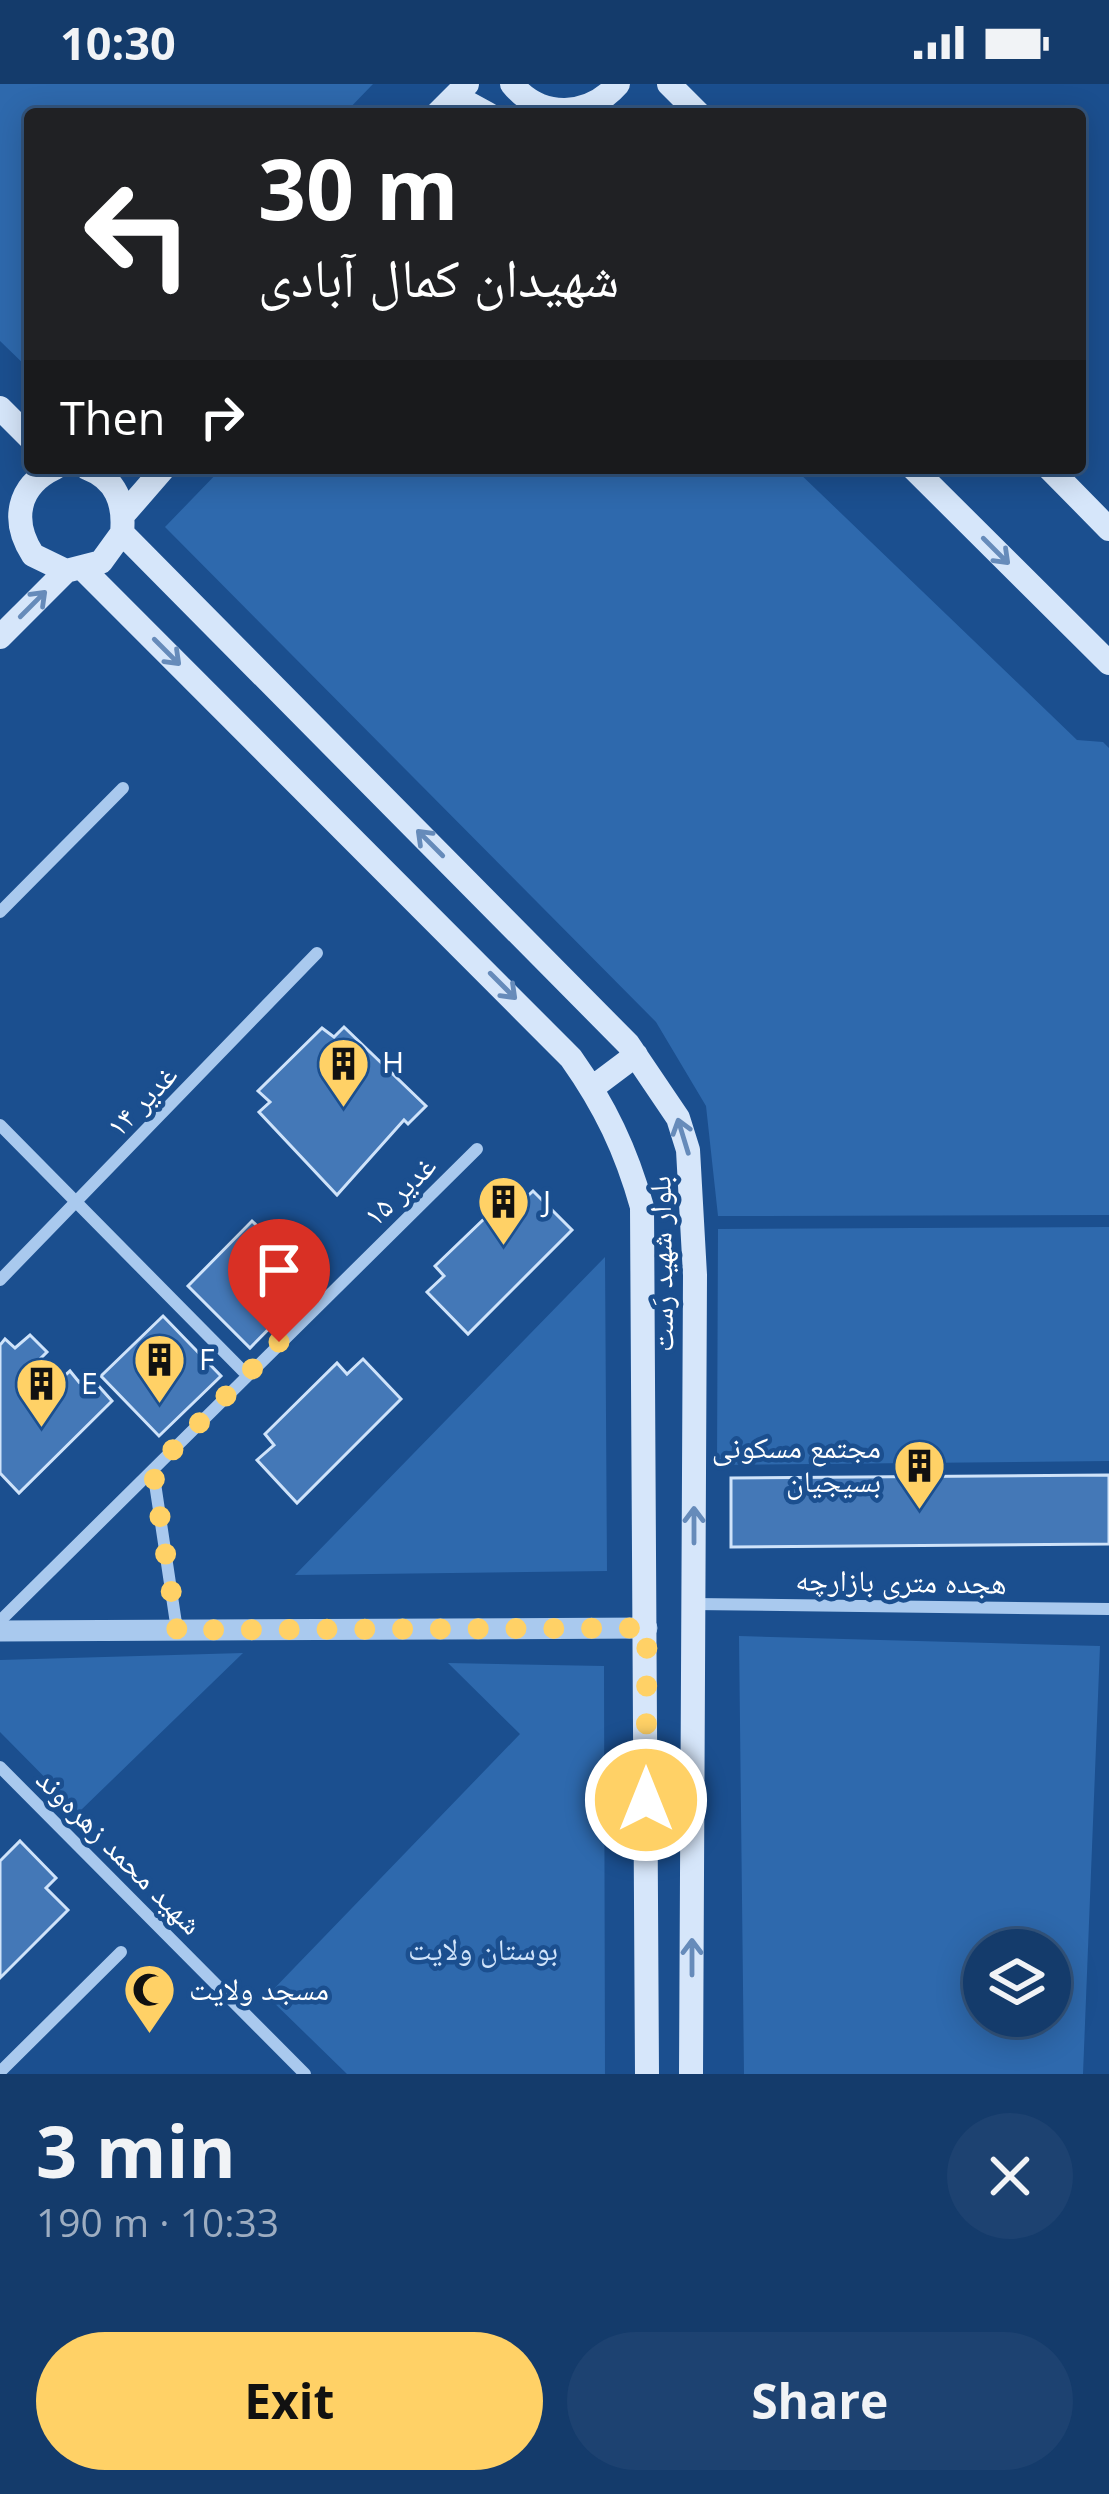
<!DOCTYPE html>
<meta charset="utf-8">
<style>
:root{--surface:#143b6b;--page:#1d4271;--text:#f1f3f6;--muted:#9dadc1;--line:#33557e;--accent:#ffd166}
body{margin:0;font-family:"Open Sans","Noto Naskh Arabic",sans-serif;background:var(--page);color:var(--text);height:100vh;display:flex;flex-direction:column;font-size:45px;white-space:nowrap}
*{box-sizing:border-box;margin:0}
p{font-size:39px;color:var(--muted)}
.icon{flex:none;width:66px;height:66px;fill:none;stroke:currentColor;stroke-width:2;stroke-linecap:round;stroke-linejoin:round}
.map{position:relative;height:1990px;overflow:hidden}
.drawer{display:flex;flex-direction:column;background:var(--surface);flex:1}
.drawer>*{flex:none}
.guide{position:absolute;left:24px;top:24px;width:1062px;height:366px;border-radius:12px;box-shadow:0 6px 30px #0003,0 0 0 3px var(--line);background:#202124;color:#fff;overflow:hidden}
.tools{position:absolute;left:963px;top:1845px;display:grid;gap:24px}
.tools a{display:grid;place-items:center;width:108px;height:108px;border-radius:50%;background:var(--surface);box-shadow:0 6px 30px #0003,0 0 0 3px var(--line);font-size:60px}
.pin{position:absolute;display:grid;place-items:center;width:102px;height:102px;color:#fff;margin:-123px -51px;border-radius:50% 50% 50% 0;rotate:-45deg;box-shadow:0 0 12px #0007}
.pin .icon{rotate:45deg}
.me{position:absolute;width:132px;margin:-66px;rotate:0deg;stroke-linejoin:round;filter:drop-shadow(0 0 9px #0008)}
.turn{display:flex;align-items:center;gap:42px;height:252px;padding:0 36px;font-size:54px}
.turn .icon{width:156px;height:156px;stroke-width:2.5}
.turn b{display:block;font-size:84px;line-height:102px}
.then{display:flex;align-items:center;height:114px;padding:0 36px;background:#0003;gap:24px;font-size:45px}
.round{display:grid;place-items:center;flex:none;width:126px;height:126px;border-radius:63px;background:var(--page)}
.head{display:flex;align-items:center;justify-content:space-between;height:204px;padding:0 36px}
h1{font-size:72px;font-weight:700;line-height:90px}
.primary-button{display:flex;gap:24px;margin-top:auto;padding:24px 36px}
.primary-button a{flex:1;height:138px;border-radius:72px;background:var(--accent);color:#111;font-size:48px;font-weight:700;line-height:138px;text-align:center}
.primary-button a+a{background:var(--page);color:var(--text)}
.status{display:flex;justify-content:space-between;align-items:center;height:84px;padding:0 60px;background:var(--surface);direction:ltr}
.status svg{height:33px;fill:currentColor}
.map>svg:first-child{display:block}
.green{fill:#2e69ad;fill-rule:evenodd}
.building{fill:#4478b7;stroke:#cfe3fa;stroke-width:3}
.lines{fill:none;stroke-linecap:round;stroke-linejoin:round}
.minor{stroke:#a9c9ee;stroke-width:12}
.tertiary{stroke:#a9c9ee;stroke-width:21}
.secondary{stroke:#d6e6fa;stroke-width:24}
.oneway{stroke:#668bba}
.route{stroke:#ffd166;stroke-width:21;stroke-dasharray:0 37.8}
.labels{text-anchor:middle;stroke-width:9;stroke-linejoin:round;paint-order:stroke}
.poi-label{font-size:30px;fill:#fff;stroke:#1b4f8f;text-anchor:start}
.street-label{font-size:30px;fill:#fff;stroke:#1b4f8f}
.park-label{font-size:30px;fill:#cfe3fa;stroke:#1b4f8f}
</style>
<div class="status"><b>10:30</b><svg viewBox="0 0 49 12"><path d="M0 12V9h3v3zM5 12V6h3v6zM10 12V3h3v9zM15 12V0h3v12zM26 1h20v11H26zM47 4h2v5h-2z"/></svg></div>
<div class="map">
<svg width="1109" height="1990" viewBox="0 0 1109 1990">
<rect width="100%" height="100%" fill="#1b4f8f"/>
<path class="green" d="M0,0H373L344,30H30V286L0,257Z
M222,384H794L1077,656L1103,658L1109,664V1131L718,1132L706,1022L656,938L165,443Z
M1109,1143V1377L717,1381L718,1145Z
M605,1173L607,1487L295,1491Z
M739,1552L1100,1562L1083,1990H744ZM984,1866H1050V1932H984Z
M243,1569L79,1728L0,1648V1576Z
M448,1579L604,1582L605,1990H347L267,1912L520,1650Z"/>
<path class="building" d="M344,943L426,1022L408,1040L404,1036L337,1111L259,1028L270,1018L258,1007L322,944L334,953Z
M533,1107L572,1146L468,1250L427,1208L444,1192L435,1182L508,1112L517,1122Z
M252,1137L315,1198L250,1264L188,1202Z
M163,1232L221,1292L159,1352L101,1292Z
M30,1251L47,1268L41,1274L62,1294L70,1287L79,1298L88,1290L112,1317L19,1409L0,1389V1261L5,1255L15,1264Z
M363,1275L401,1315L297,1419L257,1376L274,1361L265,1350L337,1279L347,1290Z
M1109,1391V1460L731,1463V1394Z
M20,1757L56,1794L46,1804L68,1826L0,1894V1777Z"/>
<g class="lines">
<path class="minor" d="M0,828L123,704
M0,1041L246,1290
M0,1196L317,869
M153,1386L177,1546
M693,1520L1109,1525
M0,1537L477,1065
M0,1683L305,1990
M0,1988L121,1868"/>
<path class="tertiary" d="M0,1547L647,1544"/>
<path class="secondary" d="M512,0C541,36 589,33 618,0
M669,0L699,30
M455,12L488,30
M437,30L467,0
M0,324L30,354
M55,384C17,402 11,437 33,471L66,487L101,478L122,449C125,419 116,395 87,384
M913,384L1109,579
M1049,384L1109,445
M124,430L164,384
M122,449L628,960L678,1034L688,1066L695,1191L691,1990
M84,486L571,974C605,1022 626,1066 642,1123L647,1990
M0,553L66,487
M592,1004L636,971"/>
</g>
<defs><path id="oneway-shaft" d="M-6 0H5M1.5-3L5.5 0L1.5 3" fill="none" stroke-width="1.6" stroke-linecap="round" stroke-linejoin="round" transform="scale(3)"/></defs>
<g class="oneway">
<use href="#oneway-shaft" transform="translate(996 467) rotate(45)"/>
<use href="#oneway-shaft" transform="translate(33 520) rotate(-45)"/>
<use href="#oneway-shaft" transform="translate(167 568) rotate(45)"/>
<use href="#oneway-shaft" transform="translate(430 759) rotate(-135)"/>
<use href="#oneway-shaft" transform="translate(503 902) rotate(45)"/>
<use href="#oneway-shaft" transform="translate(683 1052) rotate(-107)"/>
<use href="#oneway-shaft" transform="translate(694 1441) rotate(-90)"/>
<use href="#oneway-shaft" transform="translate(692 1873) rotate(-90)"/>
</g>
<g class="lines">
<path class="route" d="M279,1258L153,1386L177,1546L647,1544L646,1716"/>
</g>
<defs>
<symbol id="building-pin" viewBox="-11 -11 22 30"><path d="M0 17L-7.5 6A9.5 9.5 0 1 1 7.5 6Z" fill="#ffd166" stroke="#1b4f8f"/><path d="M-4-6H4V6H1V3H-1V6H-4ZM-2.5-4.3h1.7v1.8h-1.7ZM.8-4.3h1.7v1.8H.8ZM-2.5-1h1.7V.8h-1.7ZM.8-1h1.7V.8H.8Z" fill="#111"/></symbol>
<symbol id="mosque-pin" viewBox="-11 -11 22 30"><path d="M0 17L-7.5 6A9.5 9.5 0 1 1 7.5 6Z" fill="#ffd166" stroke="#1b4f8f"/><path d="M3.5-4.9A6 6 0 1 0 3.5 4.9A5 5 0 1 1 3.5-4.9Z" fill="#111"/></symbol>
</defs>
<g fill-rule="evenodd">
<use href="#building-pin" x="314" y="950" width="59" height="81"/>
<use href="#building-pin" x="474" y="1088" width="59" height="81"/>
<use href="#building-pin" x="130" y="1246" width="59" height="81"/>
<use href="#building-pin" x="12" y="1270" width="59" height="81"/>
<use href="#building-pin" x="890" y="1352" width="59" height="81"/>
<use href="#mosque-pin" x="120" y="1876" width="59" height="81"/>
</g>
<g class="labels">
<g class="poi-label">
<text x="382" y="989">H</text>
<text x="543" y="1128">J</text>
<text x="199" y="1286">F</text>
<text x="81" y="1310">E</text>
<text x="881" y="1374" text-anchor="end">مجتمع مسکونی<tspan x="881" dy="34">بسیجیان</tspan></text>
<text x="189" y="1916">مسجد ولایت</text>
</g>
<g class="street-label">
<text transform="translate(142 1017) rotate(-46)" y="10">غدیر ۱۴</text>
<text transform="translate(400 1107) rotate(-44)" y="10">غدیر ۱۵</text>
<text transform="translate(662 1180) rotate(-91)" y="10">بلوار شهید رَست</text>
<text transform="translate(901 1498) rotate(1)" y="10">هجده متری بازارچه</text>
<text transform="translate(119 1768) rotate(45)" y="10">شهید محمد زهره‌وند</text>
</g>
<g class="park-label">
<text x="483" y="1876">بوستان ولایت</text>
</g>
</g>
</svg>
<div class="tools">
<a><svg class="icon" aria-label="layers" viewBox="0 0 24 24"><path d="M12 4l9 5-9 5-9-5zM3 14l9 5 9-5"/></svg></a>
</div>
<div class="pin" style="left:279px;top:1258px;background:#d93025"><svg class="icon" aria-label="arrive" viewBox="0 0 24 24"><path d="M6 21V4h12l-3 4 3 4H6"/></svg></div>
<svg class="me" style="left:646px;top:1716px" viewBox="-20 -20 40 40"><circle r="17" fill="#ffd166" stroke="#fff" stroke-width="3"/><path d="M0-11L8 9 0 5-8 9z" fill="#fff"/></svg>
<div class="guide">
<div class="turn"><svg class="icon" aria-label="left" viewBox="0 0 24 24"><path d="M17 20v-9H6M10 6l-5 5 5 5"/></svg><div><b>30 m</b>شهیدان کمال آبادی</div></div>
<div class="then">Then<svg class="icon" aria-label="right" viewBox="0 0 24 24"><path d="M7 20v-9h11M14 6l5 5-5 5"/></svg></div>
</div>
</div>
<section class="drawer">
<div class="head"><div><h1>3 min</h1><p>190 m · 10:33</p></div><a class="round"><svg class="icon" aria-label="close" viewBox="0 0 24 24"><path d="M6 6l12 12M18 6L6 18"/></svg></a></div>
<div class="primary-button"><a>Exit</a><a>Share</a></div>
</section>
